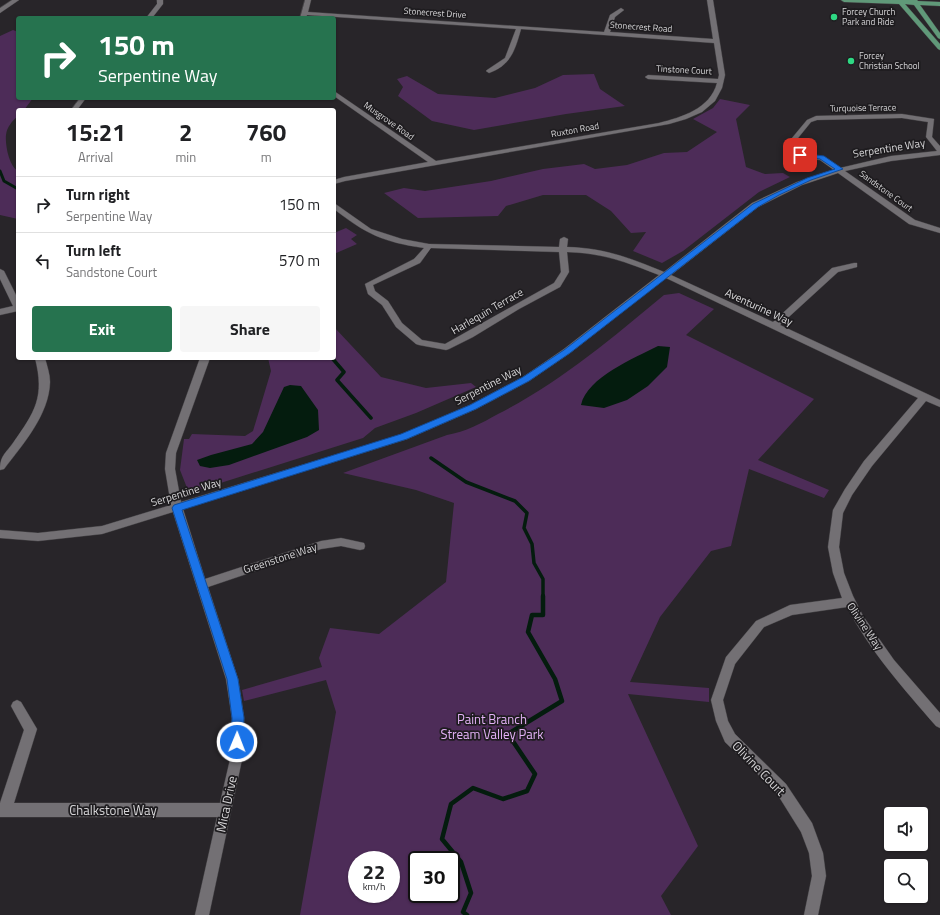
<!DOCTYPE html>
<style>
:root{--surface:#fff;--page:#f6f6f6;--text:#202124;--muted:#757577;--line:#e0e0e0;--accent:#26734f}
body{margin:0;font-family:"Titillium Web",sans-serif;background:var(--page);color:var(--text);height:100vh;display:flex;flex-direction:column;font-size:15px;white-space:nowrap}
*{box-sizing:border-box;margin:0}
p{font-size:13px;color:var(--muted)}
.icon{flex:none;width:22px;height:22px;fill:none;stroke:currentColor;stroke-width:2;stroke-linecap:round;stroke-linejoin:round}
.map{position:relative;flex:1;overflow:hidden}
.panel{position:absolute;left:16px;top:108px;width:320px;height:252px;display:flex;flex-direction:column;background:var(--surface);border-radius:4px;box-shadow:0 1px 3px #0004}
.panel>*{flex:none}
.guide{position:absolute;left:16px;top:16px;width:320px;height:84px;border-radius:4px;box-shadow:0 1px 3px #0004;background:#26734f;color:#fff;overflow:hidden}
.fabs{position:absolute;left:884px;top:807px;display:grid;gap:8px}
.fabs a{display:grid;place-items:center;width:44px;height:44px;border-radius:4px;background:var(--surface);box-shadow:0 1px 3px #0004;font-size:20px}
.speed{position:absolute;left:348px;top:851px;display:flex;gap:8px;font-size:20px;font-weight:700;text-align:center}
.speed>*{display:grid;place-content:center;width:52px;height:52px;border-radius:50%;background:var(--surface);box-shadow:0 1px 3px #0004;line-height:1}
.speed small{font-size:10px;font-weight:400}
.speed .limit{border:2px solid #111;border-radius:6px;background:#fff;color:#111}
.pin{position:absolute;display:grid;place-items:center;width:34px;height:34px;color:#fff;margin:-17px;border-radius:8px;box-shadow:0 2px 6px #0006}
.me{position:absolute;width:44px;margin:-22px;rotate:1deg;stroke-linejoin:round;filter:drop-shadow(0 0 3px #0008)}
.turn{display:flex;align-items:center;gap:14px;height:84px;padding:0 16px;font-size:18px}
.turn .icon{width:52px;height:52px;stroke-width:2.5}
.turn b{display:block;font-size:28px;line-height:34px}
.eta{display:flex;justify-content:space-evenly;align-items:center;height:68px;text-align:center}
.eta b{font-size:24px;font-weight:700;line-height:28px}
.primary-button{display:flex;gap:8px;margin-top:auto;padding:8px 16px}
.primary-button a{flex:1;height:46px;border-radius:4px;background:var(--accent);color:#fff;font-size:16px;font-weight:700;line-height:46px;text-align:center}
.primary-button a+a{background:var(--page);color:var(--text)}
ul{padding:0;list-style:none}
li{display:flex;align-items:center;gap:12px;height:56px;padding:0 16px;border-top:1px solid var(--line)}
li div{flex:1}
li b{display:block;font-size:15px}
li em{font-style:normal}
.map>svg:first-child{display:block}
.green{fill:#4d2c58;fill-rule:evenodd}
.water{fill:#041c0e}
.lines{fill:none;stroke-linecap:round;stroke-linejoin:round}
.stream-far2{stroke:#041c0e;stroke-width:3}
.stream-far1{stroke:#041c0e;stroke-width:3.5}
.stream{stroke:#041c0e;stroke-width:4.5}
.minor-casing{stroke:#444245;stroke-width:1}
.major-casing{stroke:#444245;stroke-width:1}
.minor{fill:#737074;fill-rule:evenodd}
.major{fill:#609979;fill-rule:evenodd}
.route{fill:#1a73e8;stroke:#114b97}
.poi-dot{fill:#2ed883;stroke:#1e1c1f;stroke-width:1.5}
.labels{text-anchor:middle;stroke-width:3.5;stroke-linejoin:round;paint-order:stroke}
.far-poi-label{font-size:9px;fill:#d7d6d8;stroke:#1e1c1f;text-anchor:start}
.far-street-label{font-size:9px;fill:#d7d6d8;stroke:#1e1c1f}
.street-label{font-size:11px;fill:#d7d6d8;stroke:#1e1c1f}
.near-park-label{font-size:13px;fill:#e3b1f6;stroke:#1e1c1f}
.near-street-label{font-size:13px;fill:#d7d6d8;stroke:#1e1c1f}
</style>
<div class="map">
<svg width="940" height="915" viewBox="0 0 940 915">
<rect width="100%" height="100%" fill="#282529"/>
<path class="green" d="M13,30L18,32V98H33L24,110H18V116C12,121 7,127 6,135C5,145 9,166 18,171V219L0,215V36Z
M594,74L600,89L625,106L566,114L474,130L432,121L398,96L403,87L397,79L407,76L438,94L495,98L535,88L563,75Z
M720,99L750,105L736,119L746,167L765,174L783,173L790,177L759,192L683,251L662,263L633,251L646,232L631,233L611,211L586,195H543L506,206L498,216L418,218L384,193L404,188L425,191L491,181L543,169L584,164L595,169L627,165L664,153L687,152L717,132L693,119L713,108Z
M346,228L357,235L351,239L357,244L334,254V233Z
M679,293L714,309L686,335L814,399L758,460L829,490L824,498L749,469L731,546L711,551L660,617L630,682L709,688V702L628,694L698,846L661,896L671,915H300L336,712L326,680L244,701L242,690L322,667L319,658L330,628L379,634L446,582L454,503L416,490L343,473L447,435C465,432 482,423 498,414C559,383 611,339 664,295ZM357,860H391V894H357ZM417,860H451V894H417Z
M334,327L381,377L426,388L471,383L476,387L416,413L375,428L363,438L189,493L180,470L184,439H189L192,434L245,436L253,431L271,371L268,358H334Z"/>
<path class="water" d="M658,346L670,347L667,367L648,386L627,400L604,408L581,405C587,377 635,358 658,346Z
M290,385L301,386L318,410L319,430L307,437L229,465L210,468L200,466L197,460L211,455L252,444L263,432L284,387Z"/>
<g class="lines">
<path class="stream-far2" d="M0,171L4,181L18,189"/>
<path class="stream-far1" d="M332,358L344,372L337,380L371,418
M431,458L466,482L515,501L527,513L524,528L532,544L534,563L543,579V597"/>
<path class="stream" d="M467,915L463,912L471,893L461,862L442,839L451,804L473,788L503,799L527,791L535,774L508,734L562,701L555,679L528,632L532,615H543V596"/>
<defs>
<path id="minor" d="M12,0H19L0,13V8Z
M157,0H163V4L152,18H146L157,4Z
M305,0H311L308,12L604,32L610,15L621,8L624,10L615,17L610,32L713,39L707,0H713L725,75L722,88L715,101L702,112L686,119L669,124L345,181L334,184V180L344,177L428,162L334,96V91L436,161L659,123C682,117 710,109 717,83L648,79L645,77L648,75L718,79L719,75L714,43L521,29C515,50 511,65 489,73L486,71L487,70L505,58L516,29L307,15L306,18H300Z
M80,98H86L77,110H71Z
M902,114L934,119L932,137L940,146V155L891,161L845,171L915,220L940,228V233L909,224L838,173L802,185L758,207L671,275L773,322L832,268L854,263H857V267L838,272L780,325L940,400V407L926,401L872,466L852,495L843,513L839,547L844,573L853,596L863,616L894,660L940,713V728L936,726C903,688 870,651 847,607L792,615L764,627L735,664L723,700L728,721L735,734L786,784L812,823L823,853L826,876L818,915H804L812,876L809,853L801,832L776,792L725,742L716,721L711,700L726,657L756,621L790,605L842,598L833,573L828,547L833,510L845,489L864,461L918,398L666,278L570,353L529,381L476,409L407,439L183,509L205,579L321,541L341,538L364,543L365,546L364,549L360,550L341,546L321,549L208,587L238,679L244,718L243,755L209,915H195L217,817H0V803L24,730L11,706L13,702L17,700L21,702L37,729L14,803H220L231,755L232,718L226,679L173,512L102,534L38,541L0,538V530L38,533L102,526L171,505L165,469L166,453L200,358H210L176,453L175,469L181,502L401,435L470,405L523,377L564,349L659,275C626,262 603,253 567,252L569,272L560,287L519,309L473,337L449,349L446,350L419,345L416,344L396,327L382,305L368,294L365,284L414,259L424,248C383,242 366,234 334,209V203L371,229L402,239L429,244L559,247L560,239L564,237L568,239L567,247C605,248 630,258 664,272L752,203L797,182L834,170L820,160L805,158V163L803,164L799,162L792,138L807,120L816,116ZM902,118L928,122L926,137L937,151L891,156L840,168L824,157L804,153L798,138L811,122L817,120ZM431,248L559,252L561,272L554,283L445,344L422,340L402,323L388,301L375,291L373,285L420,263Z
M0,269L4,271L18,299V311L0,315V309L13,306L0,279Z
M35,358H45C47,366 50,374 50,382C49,415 23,444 4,469L0,470C0,456 5,454 13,443C35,412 45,397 35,358Z"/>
<path id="major" d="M841,0H917L918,1L940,2V6L920,5L940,33V39L938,38L914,5L905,4L940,44V50L938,49L899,4L844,2Z"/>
</defs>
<use href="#minor" class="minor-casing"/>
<use href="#major" class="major-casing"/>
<use href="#minor" class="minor"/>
<use href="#major" class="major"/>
</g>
<path class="route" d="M800,153L824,156L843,169L811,180L779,195L758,207L570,353L529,381L476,409L407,439L182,510L238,679L244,718L243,742L241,746L237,748L233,746L231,742L232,718L227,679L172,508L174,505L401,434L470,405L523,377L564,350L753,204L807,178L835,169L820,159L798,156V154Z"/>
<g class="poi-dot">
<circle cx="834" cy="17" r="4"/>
<circle cx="851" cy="61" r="4"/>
</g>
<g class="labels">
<g class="far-poi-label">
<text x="842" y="15">Forcey Church<tspan x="842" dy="10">Park and Ride</tspan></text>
<text x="859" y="59">Forcey<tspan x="859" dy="10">Christian School</tspan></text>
</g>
<g class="far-street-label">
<text transform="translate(435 13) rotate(4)" y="3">Stonecrest Drive</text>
<text transform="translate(641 27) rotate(4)" y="3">Stonecrest Road</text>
<text transform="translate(684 70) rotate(3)" y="3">Tinstone Court</text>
<text transform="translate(863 108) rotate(-1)" y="3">Turquoise Terrace</text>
<text transform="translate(389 121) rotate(35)" y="3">Musgrove Road</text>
<text transform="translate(575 130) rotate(-10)" y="3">Ruxton Road</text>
<text transform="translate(886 191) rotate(36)" y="3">Sandstone Court</text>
</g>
<g class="street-label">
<text transform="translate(889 148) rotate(-9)" y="4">Serpentine Way</text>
<text transform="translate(759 307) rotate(25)" y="4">Aventurine Way</text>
<text transform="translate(487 311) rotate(-30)" y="4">Harlequin Terrace</text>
<text transform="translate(488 385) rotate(-27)" y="4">Serpentine Way</text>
<text transform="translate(186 492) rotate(-17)" y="4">Serpentine Way</text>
<text transform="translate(280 558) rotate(-18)" y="4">Greenstone Way</text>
<text transform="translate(865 626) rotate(56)" y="4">Olivine Way</text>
</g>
<g class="near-park-label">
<text x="492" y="724">Paint Branch<tspan x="492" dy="15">Stream Valley Park</tspan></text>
</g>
<g class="near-street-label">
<text transform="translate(759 768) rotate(46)" y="5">Olivine Court</text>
<text transform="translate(226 804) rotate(-78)" y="5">Mica Drive</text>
<text x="113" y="815">Chalkstone Way</text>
</g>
</g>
</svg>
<div class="fabs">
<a><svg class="icon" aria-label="sound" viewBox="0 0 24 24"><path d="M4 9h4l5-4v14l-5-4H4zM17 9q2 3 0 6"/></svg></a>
<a><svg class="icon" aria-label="search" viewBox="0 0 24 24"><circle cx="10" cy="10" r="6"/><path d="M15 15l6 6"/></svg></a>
</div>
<div class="speed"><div>22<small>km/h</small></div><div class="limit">30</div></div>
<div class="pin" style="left:800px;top:155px;background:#d93025"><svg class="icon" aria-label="arrive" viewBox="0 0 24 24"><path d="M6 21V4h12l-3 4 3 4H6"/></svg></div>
<svg class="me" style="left:237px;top:742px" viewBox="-20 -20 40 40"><circle r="17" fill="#1a73e8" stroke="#fff" stroke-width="3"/><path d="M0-11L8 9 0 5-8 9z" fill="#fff"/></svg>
<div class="guide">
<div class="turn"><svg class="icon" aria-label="right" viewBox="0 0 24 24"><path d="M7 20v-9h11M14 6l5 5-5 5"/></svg><div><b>150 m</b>Serpentine Way</div></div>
</div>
<section class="panel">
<div class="eta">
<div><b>15:21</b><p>Arrival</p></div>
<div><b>2</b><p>min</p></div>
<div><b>760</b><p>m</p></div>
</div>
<ul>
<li><svg class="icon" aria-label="right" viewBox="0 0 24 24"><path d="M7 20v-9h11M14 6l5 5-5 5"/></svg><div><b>Turn right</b><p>Serpentine Way</p></div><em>150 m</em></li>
<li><svg class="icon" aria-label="left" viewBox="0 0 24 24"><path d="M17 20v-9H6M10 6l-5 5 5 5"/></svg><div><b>Turn left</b><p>Sandstone Court</p></div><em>570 m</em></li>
</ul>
<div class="primary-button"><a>Exit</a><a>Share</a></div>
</section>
</div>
